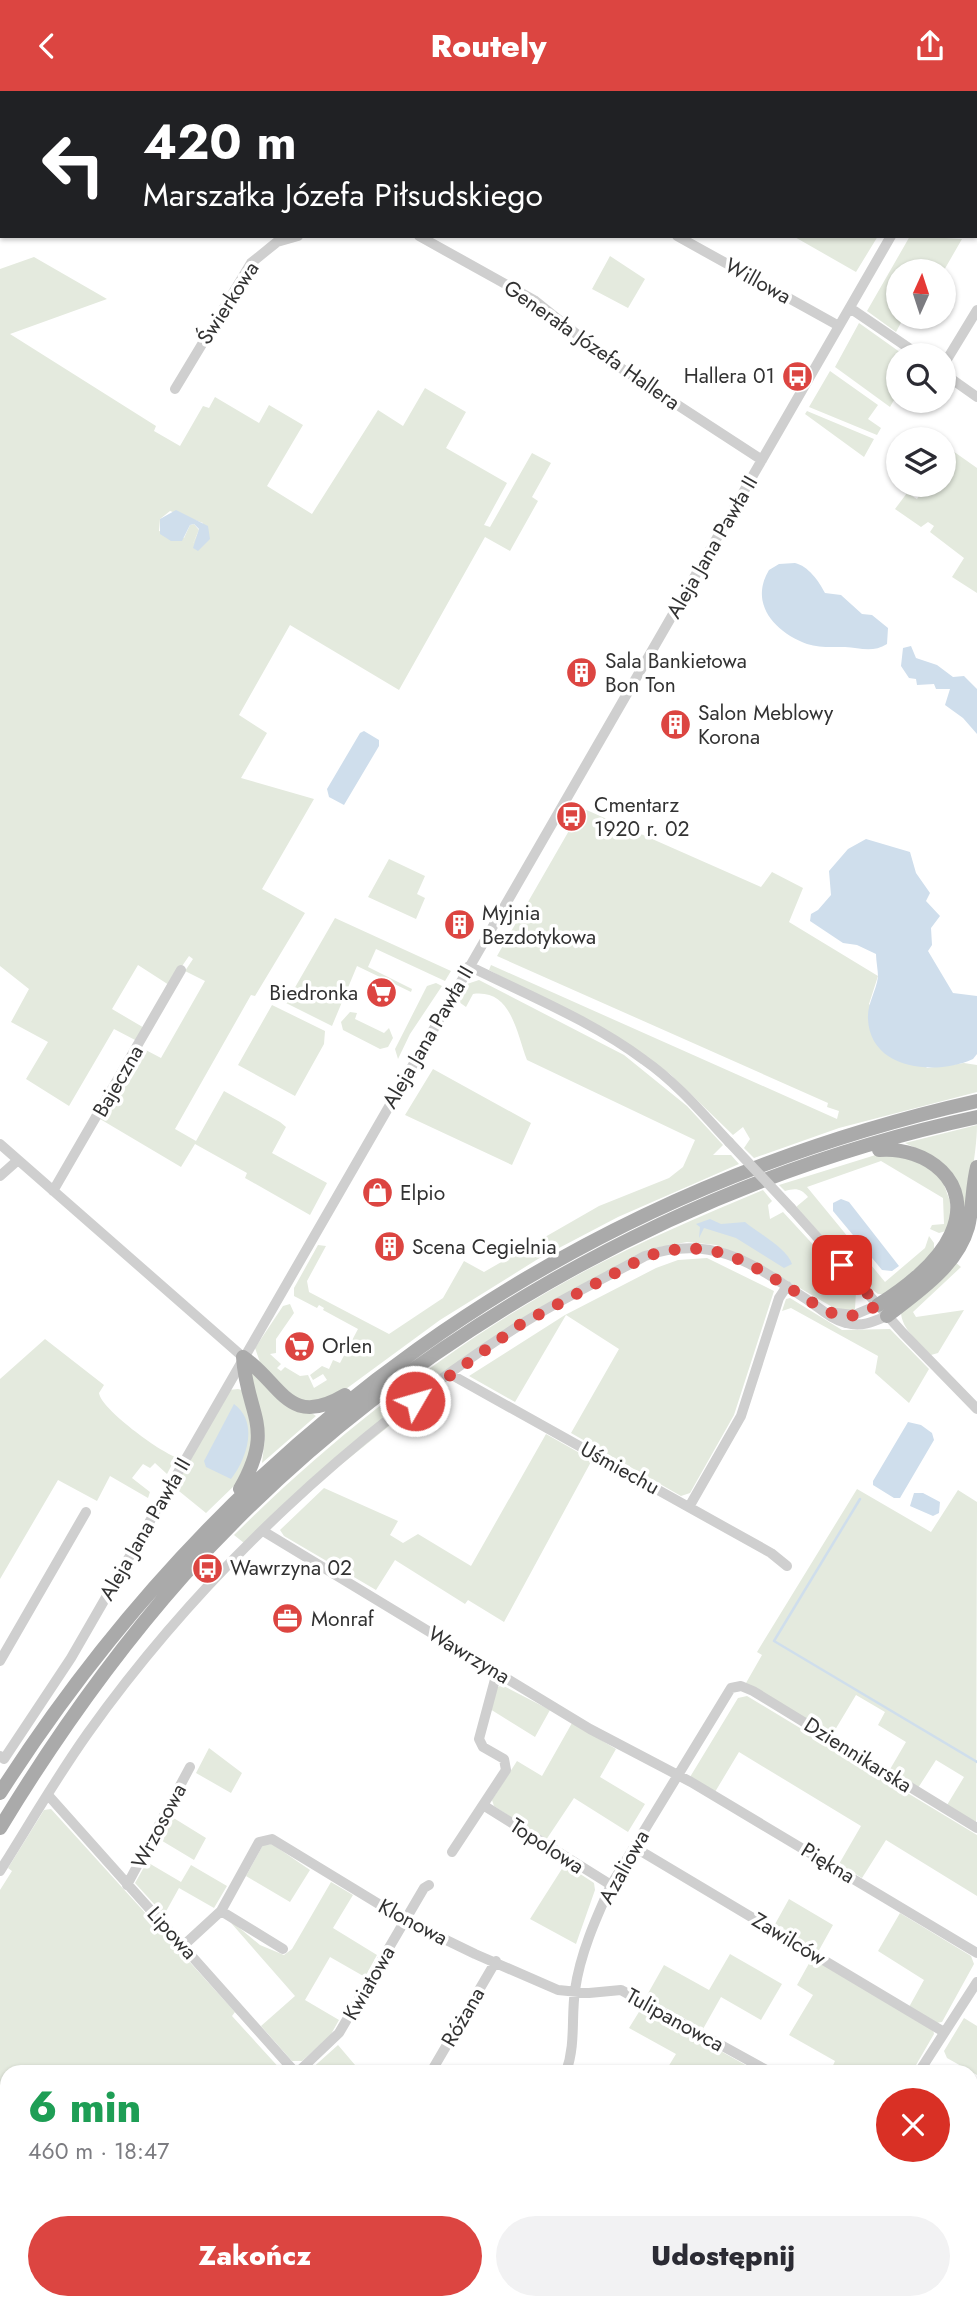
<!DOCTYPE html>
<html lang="pl">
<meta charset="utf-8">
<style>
:root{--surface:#fff;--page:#f2f2f3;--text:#2b2b33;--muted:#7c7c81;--accent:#dc4541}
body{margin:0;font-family:Jost,sans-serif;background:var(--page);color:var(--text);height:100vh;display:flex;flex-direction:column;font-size:26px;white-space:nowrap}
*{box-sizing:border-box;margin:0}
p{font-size:23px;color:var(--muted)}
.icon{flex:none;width:38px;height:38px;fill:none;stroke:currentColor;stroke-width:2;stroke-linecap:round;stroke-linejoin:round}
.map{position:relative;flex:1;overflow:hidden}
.panel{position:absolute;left:0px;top:1974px;width:978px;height:245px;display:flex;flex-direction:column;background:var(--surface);border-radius:21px 21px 0 0;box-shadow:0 2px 5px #0004}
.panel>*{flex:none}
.hud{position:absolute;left:0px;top:0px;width:978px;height:147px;box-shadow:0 2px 5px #0004;background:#202124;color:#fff;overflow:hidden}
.needle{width:46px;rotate:3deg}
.fabs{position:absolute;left:886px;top:168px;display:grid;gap:14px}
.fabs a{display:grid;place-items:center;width:70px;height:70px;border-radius:50%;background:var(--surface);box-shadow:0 2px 5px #0004;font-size:35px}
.pin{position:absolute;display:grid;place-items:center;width:60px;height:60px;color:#fff;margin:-30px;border-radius:14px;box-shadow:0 4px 10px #0006}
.me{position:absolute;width:77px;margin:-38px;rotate:52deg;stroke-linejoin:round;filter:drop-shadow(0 0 5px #0008)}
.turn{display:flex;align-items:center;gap:24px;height:147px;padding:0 28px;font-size:32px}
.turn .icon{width:91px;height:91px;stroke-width:2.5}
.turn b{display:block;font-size:49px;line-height:60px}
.round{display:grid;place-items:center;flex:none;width:74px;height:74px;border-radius:37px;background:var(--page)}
.headline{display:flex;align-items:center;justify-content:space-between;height:119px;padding:0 28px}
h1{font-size:42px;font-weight:800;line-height:52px;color:#1e9e55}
.button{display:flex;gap:14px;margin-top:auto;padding:14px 28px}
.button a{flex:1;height:80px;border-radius:42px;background:var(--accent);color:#fff;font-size:28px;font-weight:800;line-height:80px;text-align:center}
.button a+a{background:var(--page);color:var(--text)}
header{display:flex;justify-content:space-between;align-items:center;height:91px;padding:0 28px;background:var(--accent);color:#fff;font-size:32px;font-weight:800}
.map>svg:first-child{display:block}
.green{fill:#e4eade;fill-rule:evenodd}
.water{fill:#cfdeec}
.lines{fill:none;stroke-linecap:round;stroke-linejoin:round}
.stream{stroke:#cfdeec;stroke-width:2.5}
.minor{stroke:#cfcfcf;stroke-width:10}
.major{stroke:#aaa;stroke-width:14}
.minor-bridge{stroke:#cfcfcf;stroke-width:10}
.route{stroke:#dc4541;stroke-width:12;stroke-dasharray:0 21.6}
.labels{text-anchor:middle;stroke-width:7;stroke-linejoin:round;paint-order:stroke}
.street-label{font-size:21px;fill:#323232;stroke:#fff}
.poi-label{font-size:21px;fill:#323232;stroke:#fff;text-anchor:start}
</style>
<header><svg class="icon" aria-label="back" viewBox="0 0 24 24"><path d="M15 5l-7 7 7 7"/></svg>Routely<svg class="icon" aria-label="share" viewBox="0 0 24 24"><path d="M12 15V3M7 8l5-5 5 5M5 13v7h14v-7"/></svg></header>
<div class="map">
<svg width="977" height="2219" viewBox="0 0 977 2219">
<rect width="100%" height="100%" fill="#fff"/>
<path class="green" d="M793,145H878L856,181Z
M910,145L962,148L943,181L898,180V226H904L896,241L867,220Z
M610,165L645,188L628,217L592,198Z
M34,166L107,208L10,243L156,335L154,340L180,355L203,315L209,317L215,306L259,332L269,314L303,334L267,395L312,423L378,319L403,335L425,297L466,321L446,357L507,392L484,434L490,436L532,362L551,372L532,406L538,410L510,460L485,446L399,599L290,534L239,624L267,642L241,687L314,708L262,798L305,822L255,905L251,904L175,1038L196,1050L224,1000L280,1031L286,1036L272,1062L327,1092L310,1124L245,1087L247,1082L195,1053L181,1076L100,1028L142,957L161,967L205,890L185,880L193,868L189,865L169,894L138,874L112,918L146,938L137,950L114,938L69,1015L26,988L48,951L11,931L29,898L0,875V178ZM170,420L203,432L193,452L199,439L194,433L190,434L184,447L159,440L160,428Z
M859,232L904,264H898V302L890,316L835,276Z
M830,280L878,314L868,328L881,337L877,344L809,316Z
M807,320L874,348L864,366L805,323Z
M943,353L977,377V502L952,486L964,467L930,441L934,435L928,431L921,436L895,418L907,402L917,408L926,394H943Z
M582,717L761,796L772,781L803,797L789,831L878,885L869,913L927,977L964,972L977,974V1001L839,1037L754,1067L744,1057L750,1048L743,1036L733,1044L670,983L631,955L489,879L491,874L837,1028L839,1020L827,1016L828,1012L497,865Z
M389,768L425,785L417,803L425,807L416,828L368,806Z
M335,827L451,880L445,890L376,858L368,876L412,898L411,901L357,875L332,935L286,912Z
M479,889L624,964L687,1015L723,1054L713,1064H731L739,1073L618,1126L538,1168L440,1229L335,1306L301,1312L261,1274L255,1257L283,1215L290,1213L294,1222L276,1248V1262L270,1263L281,1273L277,1277L281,1280L285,1276L300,1285L308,1284L314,1297L327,1289L323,1283L313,1289L310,1284L322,1275L329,1278L333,1269L340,1272L358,1238L323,1219L324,1217L319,1214L317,1217L294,1205V1197L318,1154L326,1155L307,1190L309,1201L389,1243L443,1207L464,1170L484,1181L599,1115L669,1087L683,1076L695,1049L527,969C516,940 511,898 473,903L466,916L459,911L467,893Z
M436,892L442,895L410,943L398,968L395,958L427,895Z
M272,914L325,940L324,953L295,1005L238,974Z
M350,921L357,922L355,928L384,942L389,937L393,947L388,956L380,958L343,939L341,931Z
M433,978L531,1032L512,1074L405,1024Z
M977,1034C977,1063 967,1110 961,1141L934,1066L905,1052Z
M882,1062C926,1062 964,1094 946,1140L939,1142L930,1138L932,1134L944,1133L943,1107L881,1070L807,1096L885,1191L925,1157L929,1145L934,1152V1161L888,1203H878L869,1196L796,1116L808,1106C801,1097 795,1097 785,1100L779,1094Z
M763,1099L772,1110L768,1114L770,1128L783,1121L856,1200L855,1218L850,1221L834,1217L755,1171L716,1154L687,1151L649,1158L518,1231L244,1452L234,1444C338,1341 455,1250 585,1180C642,1150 703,1124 763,1099Z
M707,1167L774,1200L734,1324L690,1402L681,1405L571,1342L619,1258L566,1224L515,1311L469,1285L565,1224L656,1177L678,1169Z
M955,1171L961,1176L913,1221L916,1226L964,1219L938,1262L931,1264C920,1252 900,1238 901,1219Z
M790,1207L842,1239L890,1238L929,1278L909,1312L875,1282L878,1265L791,1217L782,1220L786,1208Z
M45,1248L104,1294L99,1302C101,1318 160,1361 176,1366L167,1383L155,1372L150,1377L143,1373L132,1387L150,1401L148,1407L110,1385L97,1410L58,1389L0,1488V1288Z
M250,1280L316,1325L262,1372L265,1346Z
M238,1298L242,1299L255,1351L236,1393L206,1422L174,1396L229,1299Z
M546,1343L592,1369L504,1531L468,1509L465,1513L395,1469L376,1499L284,1445L280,1439L324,1397L398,1430L390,1444L403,1452L418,1443L471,1475Z
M857,1398L931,1441L958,1399L977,1411L976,1732L947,1714L964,1686L936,1669L918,1697L889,1680L906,1651L878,1634L885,1621L856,1604L832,1644L746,1592L762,1564L757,1561Z
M502,1594L550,1619L535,1646L490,1618L496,1597Z
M747,1605L977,1744V1805L886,1749L862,1787L839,1773L861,1735L739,1661L715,1701L690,1686L738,1607Z
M572,1632L616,1658L600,1686L645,1713L628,1741L574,1707L546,1749L494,1715L492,1709L517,1670L542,1685Z
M209,1657L242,1682L231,1702L196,1682Z
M51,1718L235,1921L232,1925L283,1981H7V2212H675L684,2219H0V1799L12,1780L8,1777L44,1719Z
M172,1726L206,1747L194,1769L159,1748Z
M272,1753L310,1779L290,1811L246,1785L263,1754Z
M147,1771L181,1791L191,1774L227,1795L214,1817L179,1797L164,1824L135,1792Z
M565,1773L594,1792L595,1799L576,1853L530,1828Z
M331,1791L353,1804L333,1837L377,1864L365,1886L330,1866L305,1909L339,1929L330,1945L302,1970H292L261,1935L295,1905L225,1825L260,1854L284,1864L292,1858Z
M789,1808L833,1834L818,1861L774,1835Z
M900,1822L971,1865L974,1873L942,1931L936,1932L909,1916L924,1889L878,1860Z
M730,1863L782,1893L761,1929L721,1906L703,1938L646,1906L664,1874L709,1899Z
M812,1867L933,1938L934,1943L912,1981H830L835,1970L789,1944L813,1904L797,1894Z
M642,1916L758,1981H665L676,1963L629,1937Z
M964,1927L977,1935V1984L947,1967L944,1960Z
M338,1954L361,1981H309V1980Z
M971,1992L977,1995V2219H874L864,2212H971Z
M785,2212H851L861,2219H780Z"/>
<path class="water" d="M176,419L208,435L210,448L198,460L193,457L199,438L194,433L190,434L182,450H171L160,443V428Z
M795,472C808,475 819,490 825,502L841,504L862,523L872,524L888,537L887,553C873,562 860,557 845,556C832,556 819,557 807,553C774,541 749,512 769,479L779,473Z
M911,555L916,567L937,574L953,586L964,585L977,598V643L963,627L945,614L950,598H936L934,593L917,594L916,588L909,587L901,575L903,557Z
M364,640L379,649V655L344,714L329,706L327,698L360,642Z
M866,748L910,761L916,782L930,802L926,810L940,825L931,837L932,854L928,860L953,902L977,905V963L973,968C936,985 870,979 868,928C867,913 876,901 878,886C878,879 876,870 876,863L857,854L843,852L810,830L811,823L818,819L831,804L829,780L848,758Z
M841,1108L849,1111L899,1175L892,1180L882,1179L833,1120V1112Z
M710,1128L721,1133L745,1131C758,1142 787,1157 792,1173L784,1177L736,1147L704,1137L699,1147L700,1136L696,1133Z
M234,1313C259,1331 247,1368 231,1388L206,1376L204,1370Z
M908,1331L921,1334L932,1342L934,1349L900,1407H894L873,1394V1390Z
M914,1402H923L940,1411L939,1422L933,1425L910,1415Z"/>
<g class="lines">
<path class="stream" d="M854,0L856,2
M860,1408L774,1550L977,1671"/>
<path class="minor" d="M51,0L52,2
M164,2L169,0
M974,2L975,0
M0,29L2,31
M0,77L2,78
M976,122H977
M419,145L534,209L610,270L762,369
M677,145L839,235
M850,217L919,264
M943,275L977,219
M943,282L977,306
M175,298L251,172L277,151L298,145
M469,875C527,904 592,930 644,969C677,992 702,1022 729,1051
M0,1053L243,1266
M0,1085L18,1069
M53,1100L181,879
M791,1117L903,1242L977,1318
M836,1222L854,1224L878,1214
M450,1283L771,1462L787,1475
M689,1416L741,1325L779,1207L787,1195
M263,1440L590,1638L691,1691L977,1862
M0,1570L86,1421
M0,1665L4,1668L71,1567L891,145
M48,1704L295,1981
M483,1714L611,1794
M634,1756L944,1941
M452,1761L506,1679L504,1668L483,1656L479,1648L497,1581
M0,1780C29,1734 56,1687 88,1642C202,1482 354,1341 520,1234C559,1209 603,1188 645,1165C713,1142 753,1173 809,1210C821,1218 832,1229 846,1232C862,1236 873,1231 887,1225
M127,1794L190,1676
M221,1820L283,1858
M184,1854L221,1820L259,1751L272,1748L405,1829L475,1863L558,1899L589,1902L621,1899L770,1981
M298,1981L339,1942L424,1797L429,1794
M431,1981L496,1870
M566,1981C576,1953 571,1927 575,1899C580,1863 596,1827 611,1794L731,1597L741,1595L753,1600L977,1737
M919,1981L977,1891"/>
<path class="major" d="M878,1214C904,1198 938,1172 951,1143C975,1091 926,1055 879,1059
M887,1225C918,1201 957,1175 968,1136C973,1116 972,1096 977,1076
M243,1266C282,1293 288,1338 345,1304
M240,1398C276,1335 247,1326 243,1266
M0,1702C228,1346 563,1103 977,1010
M0,1737C54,1648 114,1563 183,1485C387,1257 678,1090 977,1026"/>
<path class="minor-bridge" d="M729,1051L791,1117"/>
</g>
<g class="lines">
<path class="route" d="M415,1310L521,1233L645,1166C710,1144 745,1169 799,1203C814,1212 830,1225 848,1225C858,1225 869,1219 878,1214L842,1174"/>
</g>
<defs>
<symbol id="bus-disc" viewBox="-11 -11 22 22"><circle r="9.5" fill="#dc4541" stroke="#fff"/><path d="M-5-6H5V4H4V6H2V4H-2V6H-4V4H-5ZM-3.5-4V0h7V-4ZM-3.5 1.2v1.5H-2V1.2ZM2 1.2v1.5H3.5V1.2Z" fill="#fff"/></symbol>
<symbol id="building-disc" viewBox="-11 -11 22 22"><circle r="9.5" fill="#dc4541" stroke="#fff"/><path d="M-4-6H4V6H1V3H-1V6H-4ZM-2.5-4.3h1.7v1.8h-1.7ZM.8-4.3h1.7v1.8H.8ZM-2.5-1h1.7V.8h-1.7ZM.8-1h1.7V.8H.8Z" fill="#fff"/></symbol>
<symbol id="supermarket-disc" viewBox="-11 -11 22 22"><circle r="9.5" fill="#dc4541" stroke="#fff"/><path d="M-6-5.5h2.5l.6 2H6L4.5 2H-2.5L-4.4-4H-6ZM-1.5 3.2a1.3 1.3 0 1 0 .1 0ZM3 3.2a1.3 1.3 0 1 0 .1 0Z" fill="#fff"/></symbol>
<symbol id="shop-disc" viewBox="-11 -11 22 22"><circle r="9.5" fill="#dc4541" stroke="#fff"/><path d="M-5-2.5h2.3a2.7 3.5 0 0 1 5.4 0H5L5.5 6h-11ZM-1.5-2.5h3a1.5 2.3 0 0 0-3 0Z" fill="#fff"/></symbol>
<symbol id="office-disc" viewBox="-11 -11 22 22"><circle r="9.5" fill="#dc4541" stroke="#fff"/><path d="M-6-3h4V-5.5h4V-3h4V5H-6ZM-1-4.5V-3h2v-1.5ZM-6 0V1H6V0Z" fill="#fff"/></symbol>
</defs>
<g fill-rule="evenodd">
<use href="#bus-disc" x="780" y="268" width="35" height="35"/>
<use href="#building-disc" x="564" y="564" width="35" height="35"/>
<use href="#building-disc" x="658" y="616" width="35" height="35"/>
<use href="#bus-disc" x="554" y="708" width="35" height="35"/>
<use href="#building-disc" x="442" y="816" width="35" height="35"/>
<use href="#supermarket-disc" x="364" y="884" width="35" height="35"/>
<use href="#shop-disc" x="360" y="1084" width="35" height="35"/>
<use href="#building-disc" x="372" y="1138" width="35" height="35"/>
<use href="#supermarket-disc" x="282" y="1238" width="35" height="35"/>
<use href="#bus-disc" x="190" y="1460" width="35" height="35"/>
<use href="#office-disc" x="270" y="1510" width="35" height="35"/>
</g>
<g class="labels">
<g class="street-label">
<text transform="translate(758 190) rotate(29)" y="7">Willowa</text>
<text transform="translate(228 212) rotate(-57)" y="7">Świerkowa</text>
<text transform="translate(592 254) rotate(35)" y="7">Generała Józefa Hallera</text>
<text transform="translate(712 456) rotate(-60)" y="7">Aleja Jana Pawła II</text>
<text transform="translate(428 946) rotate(-60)" y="7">Aleja Jana Pawła II</text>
<text transform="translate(118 990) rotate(-60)" y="7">Bajeczna</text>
<text transform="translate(620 1377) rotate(29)" y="7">Uśmiechu</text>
<text transform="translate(145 1438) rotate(-60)" y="7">Aleja Jana Pawła II</text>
<text transform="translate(469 1564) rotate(31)" y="7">Wawrzyna</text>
<text transform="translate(858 1664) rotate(32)" y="7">Dziennikarska</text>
<text transform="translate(159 1735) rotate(-62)" y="7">Wrzosowa</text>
<text transform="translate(547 1755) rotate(33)" y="7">Topolowa</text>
<text transform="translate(828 1772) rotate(31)" y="7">Piękna</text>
<text transform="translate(624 1776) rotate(-61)" y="7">Azaliowa</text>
<text transform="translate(413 1831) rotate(28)" y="7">Klonowa</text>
<text transform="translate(172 1842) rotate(48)" y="7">Lipowa</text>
<text transform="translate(789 1848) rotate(31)" y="7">Zawilców</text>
<text transform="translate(369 1892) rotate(-60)" y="7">Kwiatowa</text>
<text transform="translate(463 1926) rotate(-60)" y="7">Różana</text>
<text transform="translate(675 1929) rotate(29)" y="7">Tulipanowca</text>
</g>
<g class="poi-label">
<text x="775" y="292" text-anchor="end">Hallera 01</text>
<text x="605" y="577">Sala Bankietowa<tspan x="605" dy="24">Bon Ton</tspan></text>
<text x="698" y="629">Salon Meblowy<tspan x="698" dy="24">Korona</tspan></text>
<text x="594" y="721">Cmentarz<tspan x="594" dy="24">1920 r. 02</tspan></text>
<text x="482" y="829">Myjnia<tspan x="482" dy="24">Bezdotykowa</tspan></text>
<text x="358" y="909" text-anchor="end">Biedronka</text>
<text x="400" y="1109">Elpio</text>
<text x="412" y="1163">Scena Cegielnia</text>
<text x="322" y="1262">Orlen</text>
<text x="230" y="1484">Wawrzyna 02</text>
<text x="311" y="1535">Monraf</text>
</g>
</g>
</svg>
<div class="fabs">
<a><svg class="needle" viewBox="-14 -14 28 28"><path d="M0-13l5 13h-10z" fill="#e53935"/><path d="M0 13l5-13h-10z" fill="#7c7c81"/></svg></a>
<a><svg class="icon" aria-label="search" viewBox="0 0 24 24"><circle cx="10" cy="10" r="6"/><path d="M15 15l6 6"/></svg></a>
<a><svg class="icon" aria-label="layers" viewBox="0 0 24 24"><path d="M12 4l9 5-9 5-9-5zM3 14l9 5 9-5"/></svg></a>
</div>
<div class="pin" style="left:842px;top:1174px;background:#d93025"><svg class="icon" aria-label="arrive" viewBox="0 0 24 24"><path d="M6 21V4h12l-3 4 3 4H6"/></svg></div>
<svg class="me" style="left:415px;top:1310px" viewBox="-20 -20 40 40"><circle r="17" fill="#dc4541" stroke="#fff" stroke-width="3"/><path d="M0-11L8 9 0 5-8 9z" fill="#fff"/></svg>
<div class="hud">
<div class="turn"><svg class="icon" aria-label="left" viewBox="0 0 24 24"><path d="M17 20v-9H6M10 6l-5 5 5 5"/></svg><div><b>420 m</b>Marszałka Józefa Piłsudskiego</div></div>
</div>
<section class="panel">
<div class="headline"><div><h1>6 min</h1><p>460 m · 18:47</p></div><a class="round" style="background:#d93025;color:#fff"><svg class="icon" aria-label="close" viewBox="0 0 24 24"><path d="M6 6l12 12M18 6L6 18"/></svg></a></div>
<div class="button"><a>Zakończ</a><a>Udostępnij</a></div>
</section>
</div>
